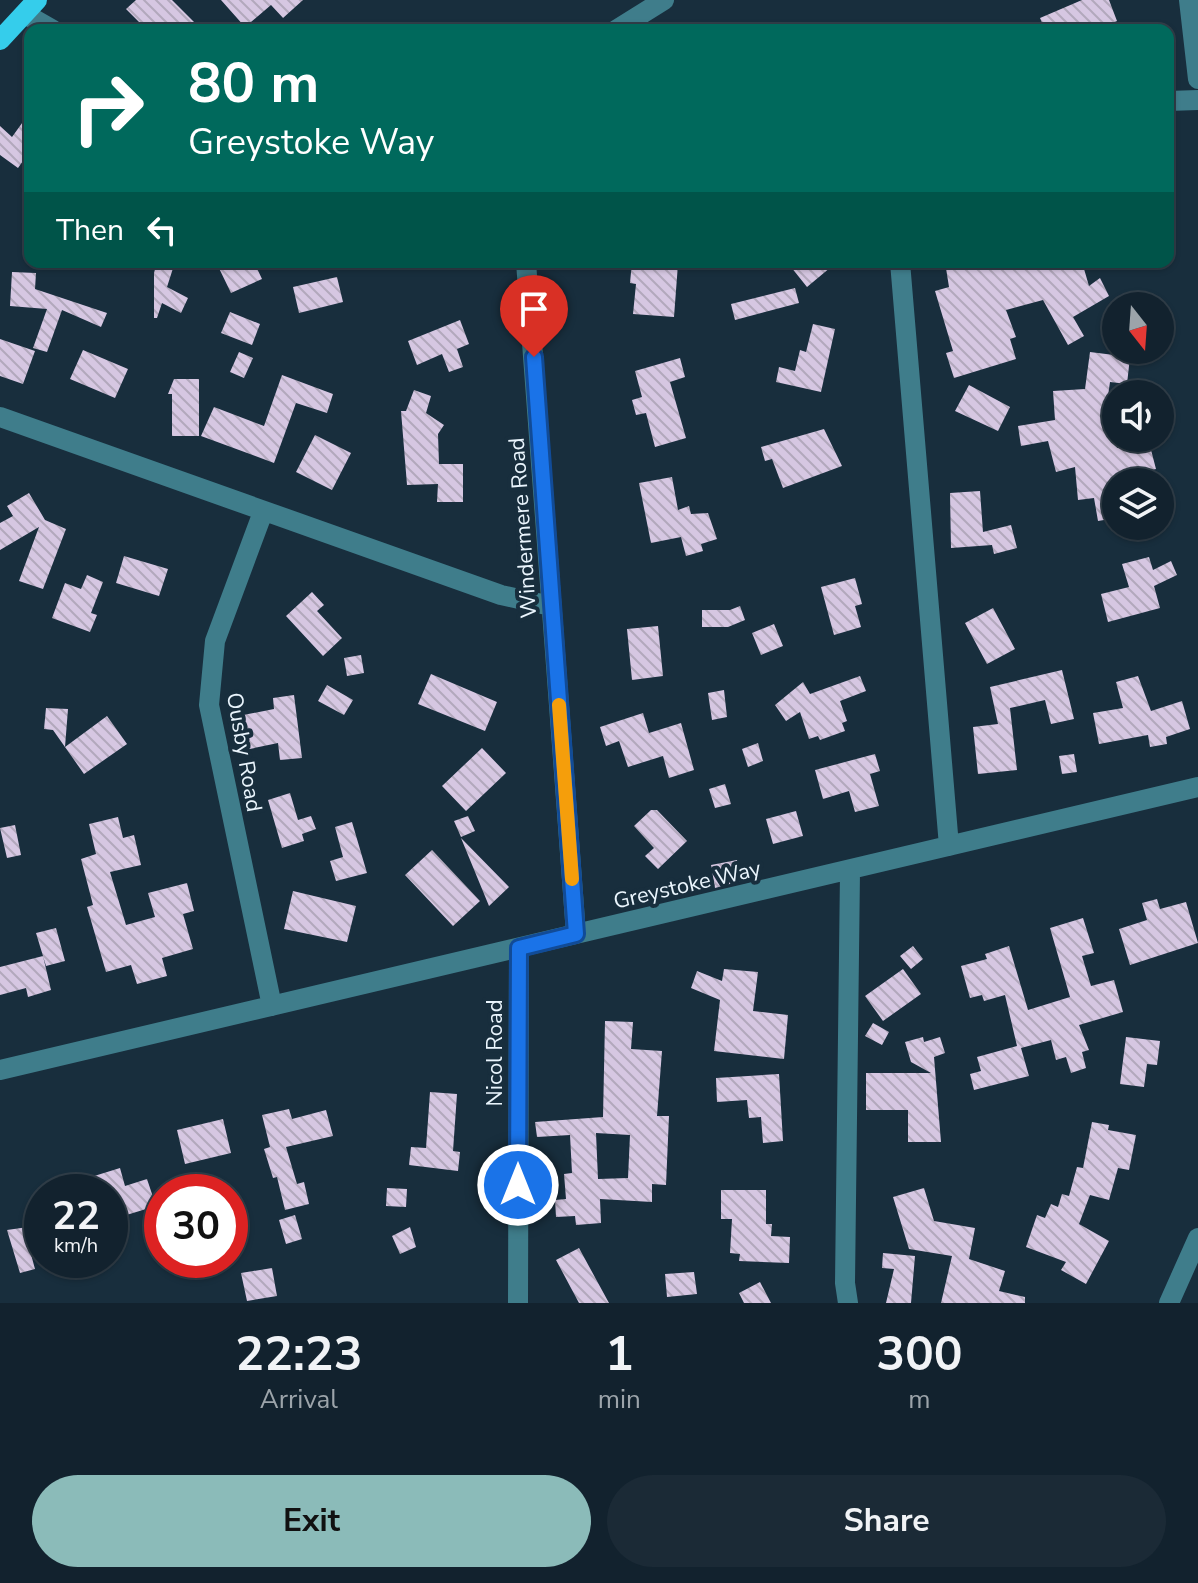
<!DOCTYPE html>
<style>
:root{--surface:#12222e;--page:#1b2a36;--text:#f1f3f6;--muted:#9ca4aa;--line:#313f4a;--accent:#8bbbb9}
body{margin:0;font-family:"Nunito Sans",sans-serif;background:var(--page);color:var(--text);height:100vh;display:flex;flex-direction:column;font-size:30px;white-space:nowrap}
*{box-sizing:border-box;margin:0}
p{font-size:26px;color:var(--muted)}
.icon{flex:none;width:44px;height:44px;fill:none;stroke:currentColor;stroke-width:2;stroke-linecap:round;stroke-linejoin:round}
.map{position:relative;height:1303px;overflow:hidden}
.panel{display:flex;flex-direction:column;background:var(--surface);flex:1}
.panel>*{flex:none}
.top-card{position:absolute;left:24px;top:24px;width:1150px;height:244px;border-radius:16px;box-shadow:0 2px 6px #0004,0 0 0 2px var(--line);background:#00695c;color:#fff;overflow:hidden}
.needle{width:52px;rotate:163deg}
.tools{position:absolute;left:1102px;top:292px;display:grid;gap:16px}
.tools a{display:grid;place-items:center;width:72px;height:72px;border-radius:50%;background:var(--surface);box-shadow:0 2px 6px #0004,0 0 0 2px var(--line);font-size:40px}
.speed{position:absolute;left:24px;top:1174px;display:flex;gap:16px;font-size:40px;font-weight:700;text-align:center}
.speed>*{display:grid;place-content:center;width:104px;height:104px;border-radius:50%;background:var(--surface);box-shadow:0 2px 6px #0004,0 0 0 2px var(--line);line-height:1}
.speed small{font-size:20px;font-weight:400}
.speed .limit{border:12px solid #d22;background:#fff;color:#111}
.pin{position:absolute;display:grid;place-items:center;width:68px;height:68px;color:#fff;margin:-82px -34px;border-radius:50% 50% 50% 0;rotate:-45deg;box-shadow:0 0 8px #0007}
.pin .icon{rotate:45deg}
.me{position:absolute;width:88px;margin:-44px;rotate:0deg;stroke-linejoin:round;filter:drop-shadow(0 0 6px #0008)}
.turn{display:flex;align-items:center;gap:28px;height:168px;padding:0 32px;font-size:36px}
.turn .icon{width:104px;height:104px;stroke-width:2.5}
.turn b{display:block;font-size:56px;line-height:68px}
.then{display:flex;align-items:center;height:76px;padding:0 32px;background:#0003;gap:16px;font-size:30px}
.eta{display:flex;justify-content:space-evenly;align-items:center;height:136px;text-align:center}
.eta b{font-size:48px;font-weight:700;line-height:56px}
.button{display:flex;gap:16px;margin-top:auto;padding:16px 32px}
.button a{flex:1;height:92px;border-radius:48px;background:var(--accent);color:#111;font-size:32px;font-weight:700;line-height:92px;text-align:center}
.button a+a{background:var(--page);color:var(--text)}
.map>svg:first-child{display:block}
.building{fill:url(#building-back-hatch);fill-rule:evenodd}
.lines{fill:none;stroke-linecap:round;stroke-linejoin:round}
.minor{stroke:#3f7d8b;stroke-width:20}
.major{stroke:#35cdeb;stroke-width:20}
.route-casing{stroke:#114b97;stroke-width:20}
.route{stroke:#1a73e8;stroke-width:14}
.slow{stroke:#f59e0b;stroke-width:14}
.labels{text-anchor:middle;stroke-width:8;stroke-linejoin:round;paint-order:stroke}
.street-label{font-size:22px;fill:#eaf5fd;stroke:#182e3d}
</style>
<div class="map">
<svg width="1198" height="1303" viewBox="0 0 1198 1303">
<defs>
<pattern id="building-back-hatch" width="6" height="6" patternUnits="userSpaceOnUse" patternTransform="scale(2)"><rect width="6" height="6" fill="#d6c7e2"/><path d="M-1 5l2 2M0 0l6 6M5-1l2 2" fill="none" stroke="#b2a8bc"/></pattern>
</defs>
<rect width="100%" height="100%" fill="#182e3d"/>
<path class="building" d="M136,0H172L202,30H147L126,9Z
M221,0H303L283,18L271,5L245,27Z
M1082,0H1109L1117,21L1095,30H1045L1040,18Z
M30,112V151L18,168L0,155V126L12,137Z
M157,262H175L167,287L188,298L181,313L162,303L157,318H154V273Z
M216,262H254L262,279L231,293Z
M632,262L678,264L674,317L633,314L636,284L630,283Z
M787,262H837L807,287Z
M945,262H1082L1089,286L1100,278L1109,296L1073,317L1084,336L1068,345L1043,300L1006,310L1016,337L1010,339L1016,359L954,378L946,353L953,351L935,291L949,287Z
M12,272L36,273L35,289L107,313L101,327L62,310L47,352L33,348L47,309L10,306Z
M337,277L343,302L299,313L293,287Z
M795,288L799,303L735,320L731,304Z
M230,312L260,324L252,345L221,333Z
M460,320L469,344L457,349L463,367L449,372L442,354L417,365L408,341Z
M813,324L835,329L821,392L776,382L779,367L795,371L800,350L806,352Z
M0,339L35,351L23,384L0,376Z
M83,350L128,369L115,398L70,379Z
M239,352L253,358L244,378L230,372Z
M1090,352L1130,357L1127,384L1110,382L1107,403L1117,448L1128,445L1130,451L1150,446L1156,469L1139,473L1141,482H1116V518L1098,521L1094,498L1078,500L1075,467L1056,472L1048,441L1021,446L1018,426L1055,420L1053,391L1085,389Z
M680,358L685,377L670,382L686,438L655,447L646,413L636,415L632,400L642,397L635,371Z
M282,375L333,394L327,413L296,403L274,463L201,436L214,407L264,426Z
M174,379H199V436H172V394H168Z
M969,385L1010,407L998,431L955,411Z
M414,390L431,396L426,413L444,425L438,434L439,464H463V502H437L438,484L407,485L401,411H406Z
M824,429L842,466L783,488L772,459L765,461L761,447Z
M315,435L351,453L332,490L296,472Z
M672,477L678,510L689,506L691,514L708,513L717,539L701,544L703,551L686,556L681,537L651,543L639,483Z
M980,491L983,532L1011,525L1017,548L994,554L992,545L951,548L950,493Z
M29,493L45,520L66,529L43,589L19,581L39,527L0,550V523L13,516L7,506Z
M124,556L168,569L159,596L116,583Z
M1149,557L1153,570L1171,561L1177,575L1154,586L1160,608L1108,622L1101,594L1129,587L1122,564Z
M87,575L103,582L91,613L97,615L90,632L52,618L65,583L81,589Z
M855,578L862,604L855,606L861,627L834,635L821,587Z
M312,592L324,605L317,611L342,638L323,656L286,616Z
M740,606L745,620L728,627H702V610H730Z
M993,608L1015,649L987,664L965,623Z
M774,624L783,646L761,655L752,633Z
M658,626L663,676L632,680L627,629Z
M361,655L364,673L347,676L344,658Z
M1062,670L1074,719L1051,724L1045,700L1010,708L1017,770L978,774L973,727L998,724L990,687Z
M431,674L497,702L485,731L418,704Z
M860,676L866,691L840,701L847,721L842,723L845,731L820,740L818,736L809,739L800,712L786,721L775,705L803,682L810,694Z
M1138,676L1151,711L1182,701L1190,729L1166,737L1167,744L1150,747L1148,735L1099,744L1093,713L1123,708L1116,682Z
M327,685L353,700L344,715L318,701Z
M724,690L727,717L712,720L708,693Z
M294,695L302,758L280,760L278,743L240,751L233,717L274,709L273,698Z
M46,708L68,709L65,747L107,716L127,744L84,774L53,730L44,729Z
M643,713L649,733L681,723L694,770L669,778L663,756L628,767L619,741L606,746L600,727Z
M758,743L763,761L748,767L742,749Z
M482,748L506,773L466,811L442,786Z
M875,754L880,771L870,774L879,806L855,812L849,791L823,799L815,770Z
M1074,754L1077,772L1062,774L1059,756Z
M725,784L731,804L715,808L709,789Z
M290,793L298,820L311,816L316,829L302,834L304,841L282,848L268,800Z
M651,810H657L687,841L658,869L645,856L654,848L634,826Z
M796,811L803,836L773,844L766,819Z
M468,816L475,831L461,837L454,821Z
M118,817L123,838L134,835L141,865L110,872L126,925L155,917L148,893L187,883L194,911L183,914L193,949L162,958L167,976L137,984L131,965L106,972L87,907L93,905L81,859L96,854L89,824Z
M352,822L367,873L336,881L330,861L343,857L335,827Z
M15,825L21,855L7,858L0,828Z
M461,838L509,887L489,906Z
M432,850L480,901L453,926L405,875Z
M737,860L741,881L715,888L711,865Z
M293,891L356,906L347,942L284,929Z
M1157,899L1160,909L1186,902L1198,943L1130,965L1119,929L1147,920L1142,903Z
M1083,918L1094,953L1082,956L1091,986L1114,980L1123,1012L1079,1025L1089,1050L1082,1052L1086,1068L1071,1073L1066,1057L1056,1060L1051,1040L1021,1048L1029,1076L974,1090L970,1074L981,1071L977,1057L1017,1046L1005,995L984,1001L982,995L970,998L961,966L987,959L985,954L1009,946L1028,1010L1070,997L1050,928Z
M56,928L65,961L46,966L36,933Z
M913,946L923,959L911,969L900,956Z
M43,956L51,990L28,997L26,988L0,995V967Z
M724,969L758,972L753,1011L788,1015L784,1059L714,1051L720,1000L691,988L697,971L722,981Z
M903,969L921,994L883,1021L865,996Z
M605,1021L633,1022L631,1049L662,1051L657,1116H669L666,1185L652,1184V1202L600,1199L601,1223L576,1225L575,1216L556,1217L555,1200L566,1199L564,1174L572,1173L570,1135L537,1137L535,1122L603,1117ZM596,1133L630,1135L628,1178L598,1179Z
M873,1023L889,1032L882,1045L865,1036Z
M923,1037L924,1042L940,1037L945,1053L934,1057L941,1142H908V1110H866V1073H931L911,1062L905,1042Z
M1126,1037L1160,1041L1157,1065L1147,1064L1144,1087L1120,1084Z
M779,1074L783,1141L763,1143L761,1117L749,1118L747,1100L717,1102L716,1078Z
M430,1092L457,1094L453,1151L460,1152L458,1171L409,1165L411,1147L426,1148Z
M289,1109L292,1119L326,1110L333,1136L286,1147L297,1184L304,1182L309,1204L285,1210L277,1177L273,1178L264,1149L270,1147L262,1115Z
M223,1119L231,1153L185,1164L177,1130Z
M1092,1122L1109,1125L1108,1130L1136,1135L1129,1170L1118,1168L1109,1200L1090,1195L1079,1224L1109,1241L1086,1284L1061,1270L1066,1262L1026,1247L1037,1215L1045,1218L1051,1204L1058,1207L1062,1194L1069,1196L1077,1167L1083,1168Z
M120,1168L125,1186L147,1179L156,1206L110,1220V1192H96L91,1177Z
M387,1188L407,1189L406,1207L386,1206Z
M924,1188L934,1221L975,1228L969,1259L1005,1271L999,1291L1025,1297V1303H941L952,1256L909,1249L893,1197Z
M721,1190H766V1224H772L771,1236L790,1237L789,1263L739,1261L740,1254L730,1253L732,1219H721Z
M295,1215L302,1239L286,1244L279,1220Z
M42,1225V1244L29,1247L35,1269L20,1273L7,1230Z
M410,1227L416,1247L400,1254L392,1236Z
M579,1248L609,1303H579L556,1260Z
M883,1253L915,1256L911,1303H886L894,1269L882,1268Z
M272,1268L277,1296L247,1301L241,1273Z
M694,1272L697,1294L667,1297L665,1274Z
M760,1282L771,1303H744L739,1293Z"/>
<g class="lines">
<path class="minor" d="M1189,0L1198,79
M25,14L53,30
M616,30L664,0
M1168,101L1198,100
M526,262L576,934
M900,262L949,846
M0,417L501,595L551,606
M263,512L215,641L209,705L272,1006
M0,1070L1198,787
M518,1303L519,948
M848,1303L845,1283L850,872
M1169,1303L1198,1238"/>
<path class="major" d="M0,40L37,0"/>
</g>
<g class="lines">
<defs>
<path id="route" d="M518,1185L519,948L576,934L534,357"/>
</defs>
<use href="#route" class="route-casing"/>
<use href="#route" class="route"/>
<path class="slow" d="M559,705L572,879"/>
</g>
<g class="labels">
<g class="street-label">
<text transform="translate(522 528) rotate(-94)" y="8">Windermere Road</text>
<text transform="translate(245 752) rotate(80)" y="8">Ousby Road</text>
<text transform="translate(687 884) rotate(-13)" y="8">Greystoke Way</text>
<text transform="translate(494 1053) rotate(-90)" y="8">Nicol Road</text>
</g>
</g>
</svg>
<div class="tools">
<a><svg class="needle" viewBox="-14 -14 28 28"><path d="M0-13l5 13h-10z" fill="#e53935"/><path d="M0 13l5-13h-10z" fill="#9ca4aa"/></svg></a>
<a><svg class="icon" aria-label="sound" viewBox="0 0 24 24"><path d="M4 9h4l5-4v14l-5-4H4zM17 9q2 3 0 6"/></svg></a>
<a><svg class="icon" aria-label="layers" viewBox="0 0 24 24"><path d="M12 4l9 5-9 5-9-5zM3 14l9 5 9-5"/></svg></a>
</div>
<div class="speed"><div>22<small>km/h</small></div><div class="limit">30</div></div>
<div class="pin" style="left:534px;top:357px;background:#d93025"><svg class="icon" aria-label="arrive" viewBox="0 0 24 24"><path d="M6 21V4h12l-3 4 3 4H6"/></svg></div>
<svg class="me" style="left:518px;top:1185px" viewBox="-20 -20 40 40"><circle r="17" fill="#1a73e8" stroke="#fff" stroke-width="3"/><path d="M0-11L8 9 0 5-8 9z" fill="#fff"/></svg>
<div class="top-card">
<div class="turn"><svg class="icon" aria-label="right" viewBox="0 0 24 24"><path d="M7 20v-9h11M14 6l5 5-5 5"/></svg><div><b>80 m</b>Greystoke Way</div></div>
<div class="then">Then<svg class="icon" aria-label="left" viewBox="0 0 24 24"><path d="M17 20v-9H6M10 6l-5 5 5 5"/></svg></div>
</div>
</div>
<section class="panel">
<div class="eta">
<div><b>22:23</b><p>Arrival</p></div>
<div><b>1</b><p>min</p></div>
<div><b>300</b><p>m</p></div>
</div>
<div class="button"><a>Exit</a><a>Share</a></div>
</section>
